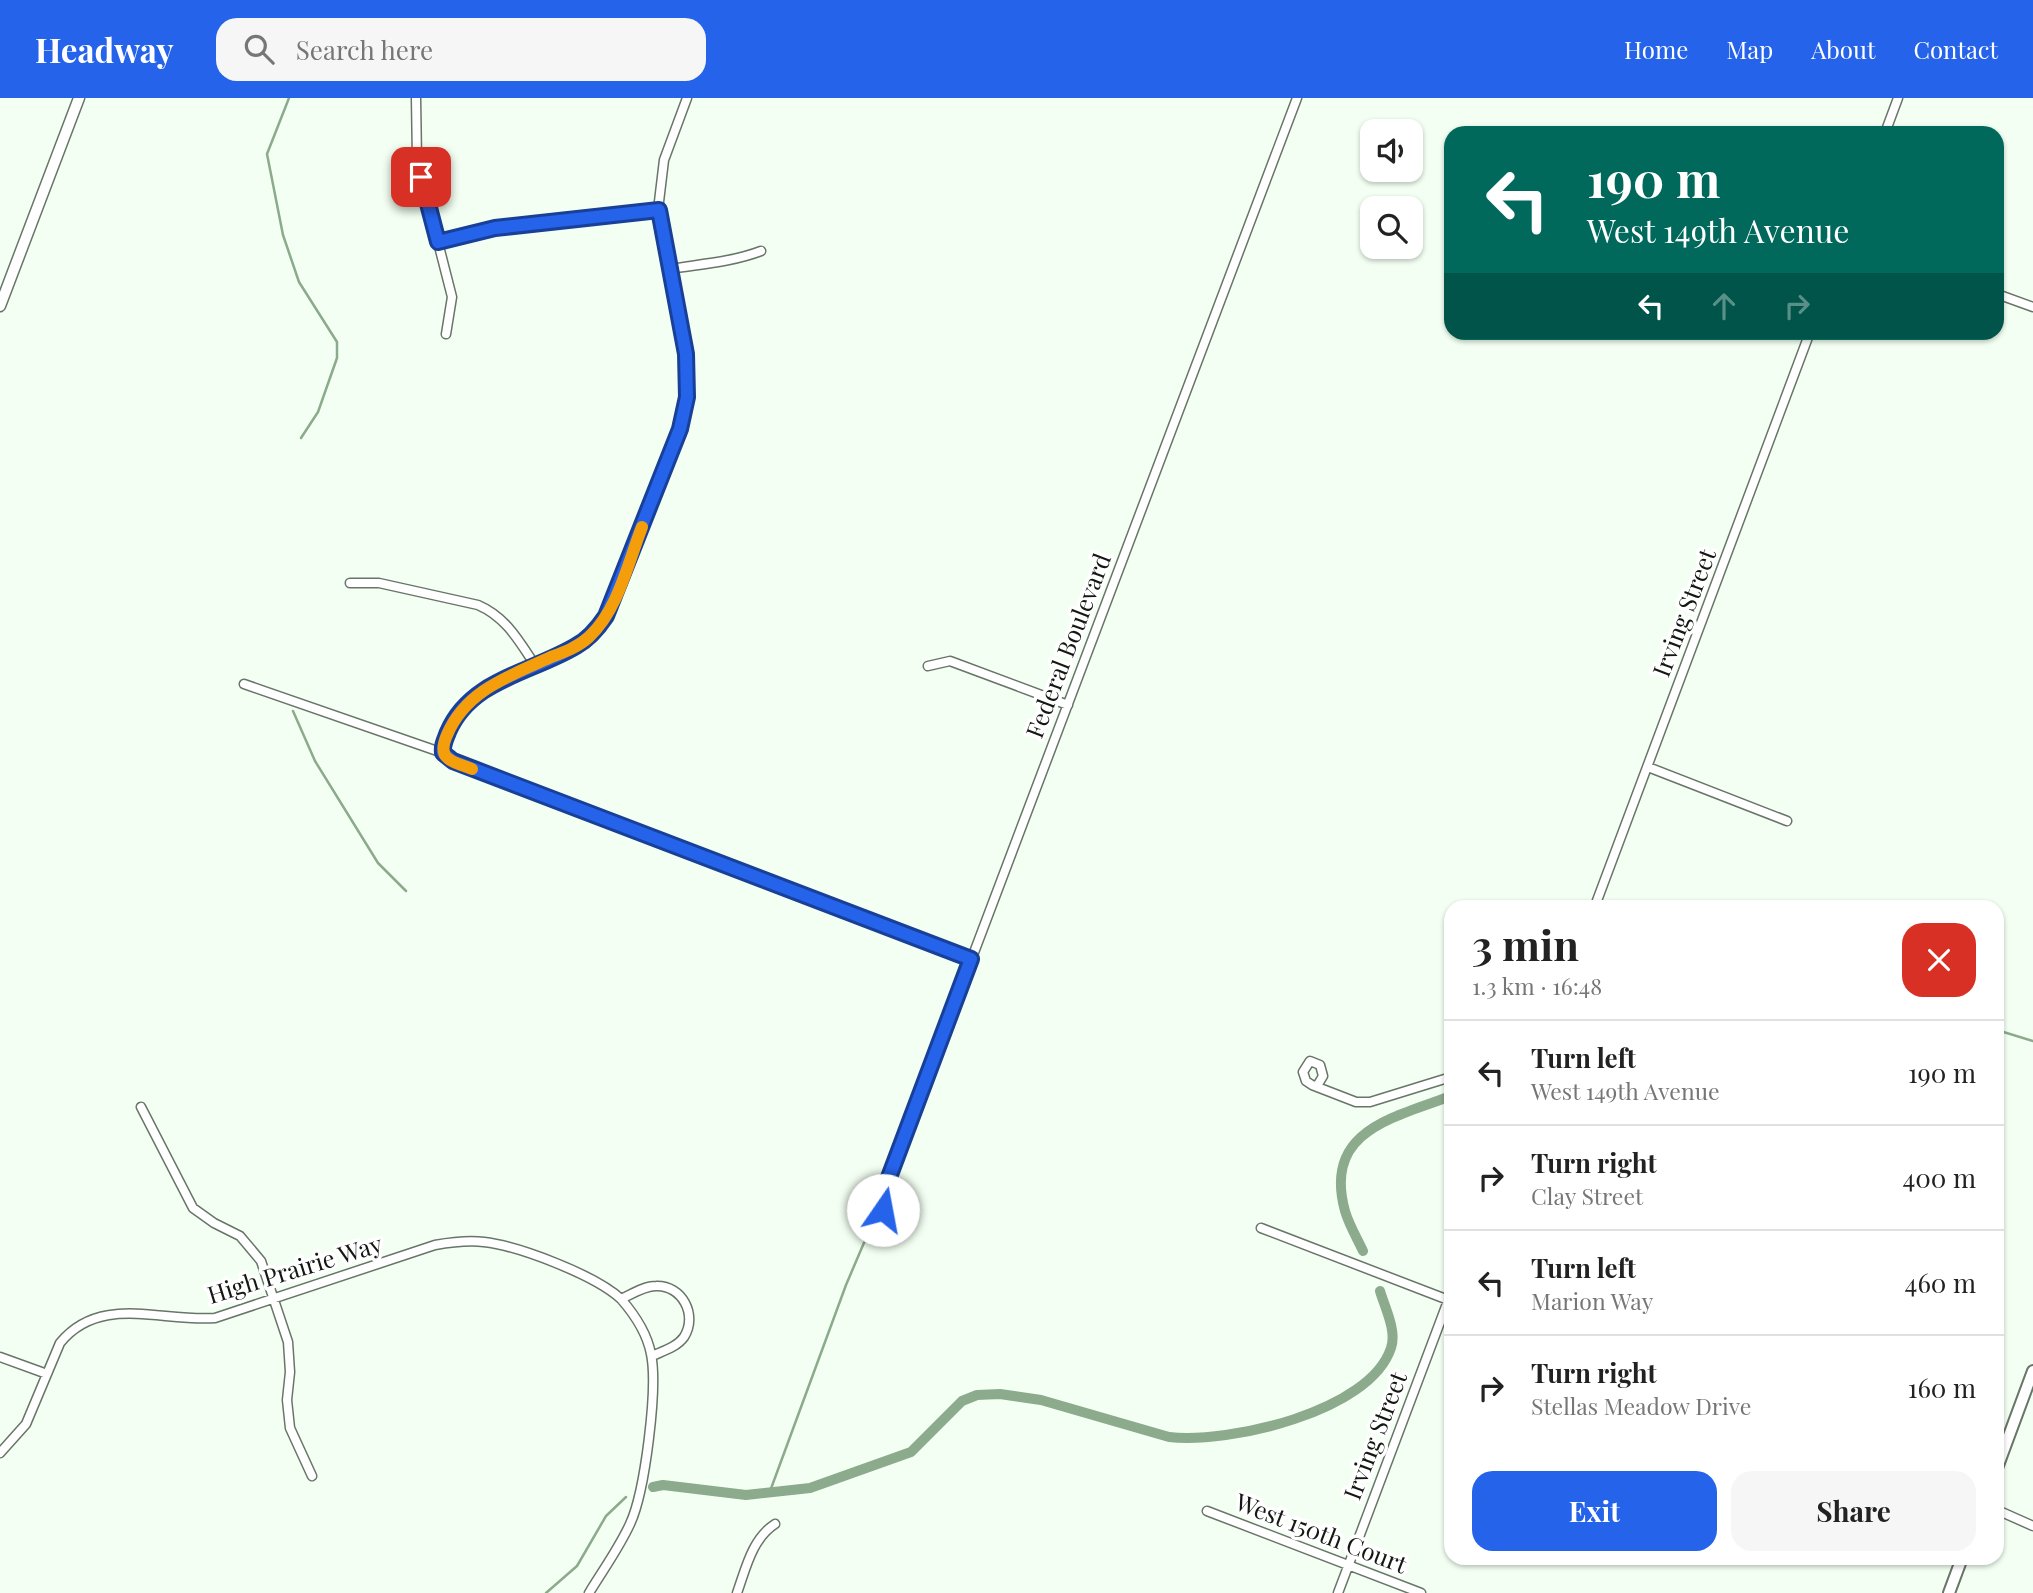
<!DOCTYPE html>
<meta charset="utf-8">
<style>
:root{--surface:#fff;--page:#f6f6f6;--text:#222;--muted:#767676;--line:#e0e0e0;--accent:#2563eb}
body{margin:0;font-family:"Playfair Display",serif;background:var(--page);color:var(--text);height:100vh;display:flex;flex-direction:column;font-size:26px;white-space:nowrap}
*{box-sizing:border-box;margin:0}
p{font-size:23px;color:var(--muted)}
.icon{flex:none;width:38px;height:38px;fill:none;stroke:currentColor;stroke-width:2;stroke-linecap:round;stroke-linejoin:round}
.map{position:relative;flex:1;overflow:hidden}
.details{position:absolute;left:1444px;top:802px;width:560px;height:665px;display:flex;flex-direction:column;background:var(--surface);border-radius:21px;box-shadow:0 2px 5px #0004}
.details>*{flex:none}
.guide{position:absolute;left:1444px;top:28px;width:560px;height:214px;border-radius:21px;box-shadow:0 2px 5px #0004;background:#00695c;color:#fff;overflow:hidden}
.buttons{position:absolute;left:1360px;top:21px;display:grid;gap:14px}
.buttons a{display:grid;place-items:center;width:63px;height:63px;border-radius:14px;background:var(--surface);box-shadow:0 2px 5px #0004;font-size:35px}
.pin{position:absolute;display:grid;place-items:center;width:60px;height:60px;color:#fff;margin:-30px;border-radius:14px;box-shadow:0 4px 10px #0006}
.me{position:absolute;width:77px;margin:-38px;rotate:12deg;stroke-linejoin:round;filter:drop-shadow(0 0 5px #0008)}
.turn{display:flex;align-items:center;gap:24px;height:147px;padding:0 28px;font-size:32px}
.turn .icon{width:91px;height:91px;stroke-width:2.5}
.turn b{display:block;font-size:49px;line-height:60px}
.lanes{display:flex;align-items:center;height:66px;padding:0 28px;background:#0003;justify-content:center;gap:35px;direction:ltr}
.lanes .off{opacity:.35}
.round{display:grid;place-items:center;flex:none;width:74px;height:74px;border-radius:21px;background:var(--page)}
.overview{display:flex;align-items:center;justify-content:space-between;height:119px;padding:0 28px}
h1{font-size:42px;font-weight:700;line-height:52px}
.primary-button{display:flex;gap:14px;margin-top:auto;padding:14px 28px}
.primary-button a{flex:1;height:80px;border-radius:21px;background:var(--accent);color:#fff;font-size:28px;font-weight:700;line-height:80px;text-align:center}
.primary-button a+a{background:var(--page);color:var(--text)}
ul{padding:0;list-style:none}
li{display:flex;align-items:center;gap:21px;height:105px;padding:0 28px;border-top:2px solid var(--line)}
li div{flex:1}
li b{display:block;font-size:26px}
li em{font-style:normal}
header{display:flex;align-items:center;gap:42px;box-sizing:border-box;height:98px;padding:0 35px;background:var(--accent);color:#fff}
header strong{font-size:33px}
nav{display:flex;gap:38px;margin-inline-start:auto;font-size:24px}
.search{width:490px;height:63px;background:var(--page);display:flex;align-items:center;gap:18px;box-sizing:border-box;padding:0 24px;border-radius:21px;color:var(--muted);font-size:26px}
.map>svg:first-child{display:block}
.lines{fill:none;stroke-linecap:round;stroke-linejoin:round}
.stream{stroke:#8caa8c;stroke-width:2.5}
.canal{stroke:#8caa8c;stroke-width:10}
.minor-casing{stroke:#687568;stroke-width:11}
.tertiary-casing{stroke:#687568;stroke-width:13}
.secondary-casing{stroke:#687568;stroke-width:14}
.minor{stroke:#fff;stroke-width:8}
.tertiary{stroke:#fff;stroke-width:10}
.secondary{stroke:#fff;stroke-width:10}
.route-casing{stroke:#184099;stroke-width:18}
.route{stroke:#2563eb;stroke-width:12}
.slow{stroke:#f59e0b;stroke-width:12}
.labels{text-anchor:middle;stroke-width:7;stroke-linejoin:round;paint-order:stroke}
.street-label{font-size:24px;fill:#131813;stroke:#fff}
</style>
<header>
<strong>Headway</strong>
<div class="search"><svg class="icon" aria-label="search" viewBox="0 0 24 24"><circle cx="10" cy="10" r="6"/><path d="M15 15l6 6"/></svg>Search here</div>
<nav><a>Home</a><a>Map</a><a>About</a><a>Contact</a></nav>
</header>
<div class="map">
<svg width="2033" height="1495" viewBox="0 0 2033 1495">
<rect width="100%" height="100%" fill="#f3fff2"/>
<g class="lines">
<path class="stream" d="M289,0L267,56L283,137L299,184L337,244V260L318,314L301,340
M293,613L315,663L378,765L406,793
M1997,932L2033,943
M769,1396L846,1187L866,1140
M546,1495L577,1468L606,1418L626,1399"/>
<path class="canal" d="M1363,1153C1357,1140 1349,1127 1345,1113C1323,1033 1392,1020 1451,998
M653,1389L663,1387L746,1397L810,1390L911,1354L962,1303L977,1297L1000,1296L1041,1302L1169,1339C1228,1346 1370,1314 1391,1250C1397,1233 1385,1210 1380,1193"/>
<defs>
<path id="minor" d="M416,0L417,62L452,199L446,236
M1885,35L1898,0
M438,144L495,130L658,112
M670,171C701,166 732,164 761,153
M1997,196L2033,209
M350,485H379L478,507C506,519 519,543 535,567
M928,568L950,563L1068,607
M244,586L443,655L453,663L971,861
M443,655C441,646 446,638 450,630C475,577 540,575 583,544C596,534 605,521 612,506L680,331L687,299L686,256L658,112L664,62L687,0
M1648,669L1787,723
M1595,808L1810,234
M1317,988L1323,978L1320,967L1310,963L1303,974L1306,983L1312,987L1356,1004H1370L1451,979
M141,1009L193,1110L214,1125L240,1138L261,1163L288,1244L290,1274L287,1302L290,1330L312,1378
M882,1112L885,1090L1297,0
M1261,1130L1451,1203
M0,1259L47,1276
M0,1355L26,1326L60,1245C100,1196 160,1224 215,1220L435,1147C452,1144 468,1142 484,1144C519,1148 595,1177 621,1201C632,1196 644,1188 656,1188C682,1187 698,1217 684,1239C677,1249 663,1253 652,1258
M1997,1412L2033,1428
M1207,1413L1421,1495
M589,1495C603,1472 619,1450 630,1426C645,1394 658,1290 651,1256C647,1235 635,1217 621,1201
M737,1495C746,1470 752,1441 775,1426
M1338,1495L1451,1195"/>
<path id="tertiary" d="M0,208L79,0"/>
<path id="secondary" d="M1997,1370L2033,1273
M1949,1495L1962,1460"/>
</defs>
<use href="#minor" class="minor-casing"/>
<use href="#tertiary" class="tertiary-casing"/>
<use href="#secondary" class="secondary-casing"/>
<use href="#minor" class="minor"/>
<use href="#tertiary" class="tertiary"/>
<use href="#secondary" class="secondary"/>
</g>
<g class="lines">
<defs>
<path id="route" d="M421,79L438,144L495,130L659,112L686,256L687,299L680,331L606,518C598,530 589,541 576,548C531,575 471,581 448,634C445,642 442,647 443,655L453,663L971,861L885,1090L883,1112"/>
</defs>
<use href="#route" class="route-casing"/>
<use href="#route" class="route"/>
<path class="slow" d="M472,671C452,663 436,662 447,637C466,592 510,578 551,559C565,554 578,549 589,539C618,512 628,465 642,429"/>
</g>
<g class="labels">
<g class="street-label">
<text transform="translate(1685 515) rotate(-69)" y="8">Irving Street</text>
<text transform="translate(1069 548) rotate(-69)" y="8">Federal Boulevard</text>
<text transform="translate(295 1172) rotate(-17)" y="8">High Prairie Way</text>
<text transform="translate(1376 1338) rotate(-69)" y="8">Irving Street</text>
<text transform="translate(1321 1436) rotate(21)" y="8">West 150th Court</text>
</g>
</g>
</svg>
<div class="buttons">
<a><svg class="icon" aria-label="sound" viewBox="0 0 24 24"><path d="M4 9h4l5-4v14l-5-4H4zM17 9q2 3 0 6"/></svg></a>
<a><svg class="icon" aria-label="search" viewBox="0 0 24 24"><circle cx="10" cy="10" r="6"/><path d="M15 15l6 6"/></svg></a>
</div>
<div class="pin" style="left:421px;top:79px;background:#d93025"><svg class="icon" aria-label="arrive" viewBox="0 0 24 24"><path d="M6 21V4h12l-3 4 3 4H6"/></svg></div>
<svg class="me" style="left:883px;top:1112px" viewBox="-20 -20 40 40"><circle r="19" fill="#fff"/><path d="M0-13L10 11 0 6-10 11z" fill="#2563eb"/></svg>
<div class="guide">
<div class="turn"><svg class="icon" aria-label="left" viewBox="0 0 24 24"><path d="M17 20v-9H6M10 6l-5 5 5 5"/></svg><div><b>190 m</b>West 149th Avenue</div></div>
<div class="lanes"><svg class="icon" aria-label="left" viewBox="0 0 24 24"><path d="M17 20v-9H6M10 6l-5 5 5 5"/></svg><svg class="icon off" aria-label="ahead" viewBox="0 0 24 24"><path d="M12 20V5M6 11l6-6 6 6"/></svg><svg class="icon off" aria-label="right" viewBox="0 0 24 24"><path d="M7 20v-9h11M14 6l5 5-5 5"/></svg></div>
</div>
<section class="details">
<div class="overview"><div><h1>3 min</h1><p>1.3 km · 16:48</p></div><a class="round" style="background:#d93025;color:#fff"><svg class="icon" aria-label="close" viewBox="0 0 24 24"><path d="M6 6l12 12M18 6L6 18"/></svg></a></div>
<ul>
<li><svg class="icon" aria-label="left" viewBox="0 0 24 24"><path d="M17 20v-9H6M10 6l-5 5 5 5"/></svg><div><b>Turn left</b><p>West 149th Avenue</p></div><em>190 m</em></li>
<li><svg class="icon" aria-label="right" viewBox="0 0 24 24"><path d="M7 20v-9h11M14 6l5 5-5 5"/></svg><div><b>Turn right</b><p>Clay Street</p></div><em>400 m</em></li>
<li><svg class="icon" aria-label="left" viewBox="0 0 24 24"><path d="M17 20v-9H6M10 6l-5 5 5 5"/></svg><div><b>Turn left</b><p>Marion Way</p></div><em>460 m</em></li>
<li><svg class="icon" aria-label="right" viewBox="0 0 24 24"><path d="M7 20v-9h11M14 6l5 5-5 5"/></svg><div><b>Turn right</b><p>Stellas Meadow Drive</p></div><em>160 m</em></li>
</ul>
<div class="primary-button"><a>Exit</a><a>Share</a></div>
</section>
</div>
